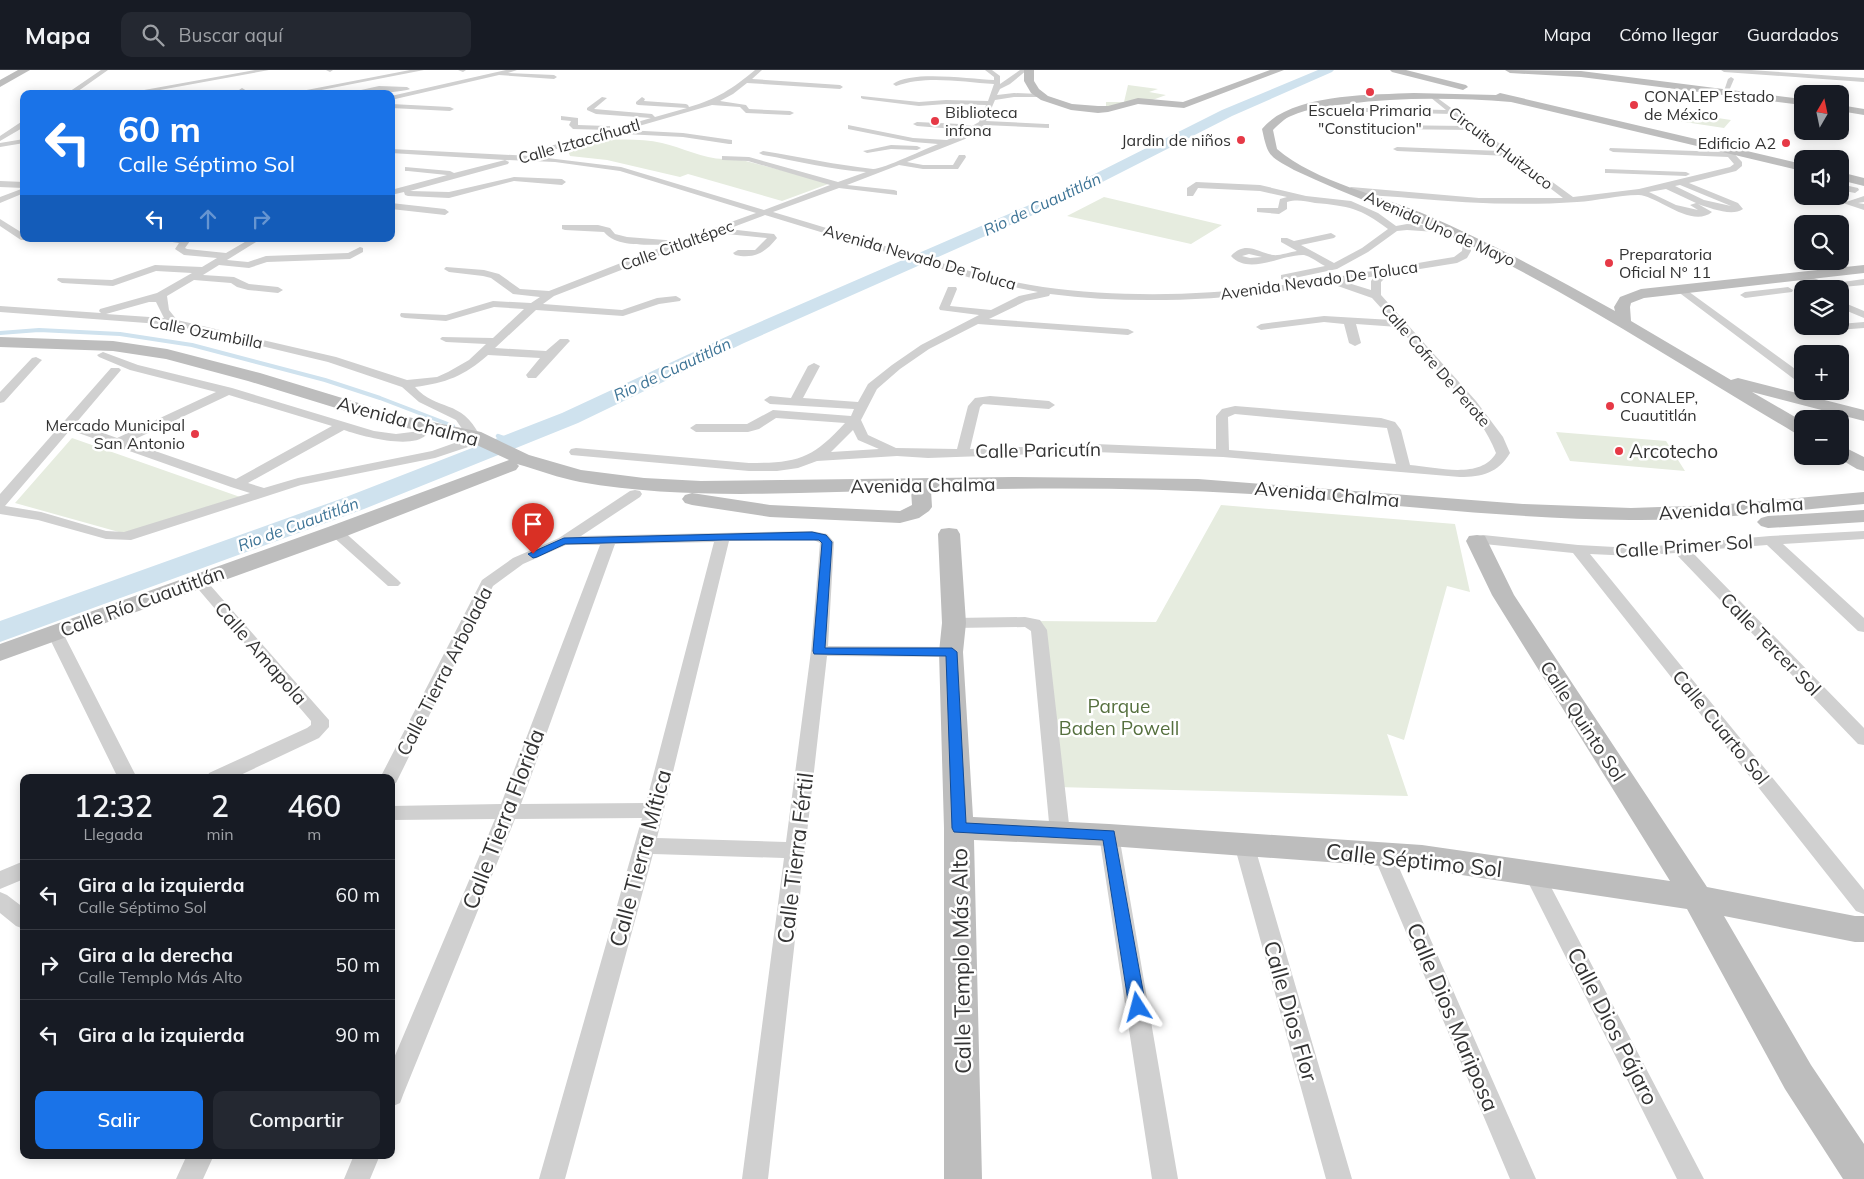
<!DOCTYPE html>
<html lang="es">
<meta charset="utf-8">
<style>
:root{--surface:#171b24;--page:#242831;--text:#f1f3f6;--muted:#9ea1a6;--line:#363941;--accent:#1a73e8}
body{margin:0;font-family:Mulish,sans-serif;background:var(--page);color:var(--text);height:100vh;display:flex;flex-direction:column;font-size:19px;white-space:nowrap}
*{box-sizing:border-box;margin:0}
p{font-size:16px;color:var(--muted)}
.icon{flex:none;width:28px;height:28px;fill:none;stroke:currentColor;stroke-width:2;stroke-linecap:round;stroke-linejoin:round}
.map{position:relative;flex:1;overflow:hidden}
.details{position:absolute;left:20px;top:704px;width:375px;height:385px;display:flex;flex-direction:column;background:var(--surface);border-radius:10px;box-shadow:0 2px 12px #0003}
.details>*{flex:none}
.top-card{position:absolute;left:20px;top:20px;width:375px;height:152px;border-radius:10px;box-shadow:0 2px 12px #0003;background:#1a73e8;color:#fff;overflow:hidden}
.needle{width:32px;rotate:9deg}
.tools{position:absolute;left:1794px;top:15px;display:grid;gap:10px}
.tools a{display:grid;place-items:center;width:55px;height:55px;border-radius:10px;background:var(--surface);box-shadow:0 2px 12px #0003;font-size:25px}
.pin{position:absolute;display:grid;place-items:center;width:42px;height:42px;color:#fff;margin:-51px -21px;border-radius:50% 50% 50% 0;rotate:-45deg;box-shadow:0 0 5px #0007}
.pin .icon{rotate:45deg}
.me{position:absolute;width:55px;margin:-28px;rotate:351deg;stroke-linejoin:round;filter:drop-shadow(0 0 4px #0008)}
.turn{display:flex;align-items:center;gap:18px;height:105px;padding:0 15px;font-size:22px}
.turn .icon{width:65px;height:65px;stroke-width:2.5}
.turn b{display:block;font-size:35px;line-height:42px}
.lanes{display:flex;align-items:center;height:48px;padding:0 15px;background:#0003;justify-content:center;gap:25px;direction:ltr}
.lanes .off{opacity:.35}
.eta{display:flex;justify-content:space-evenly;align-items:center;height:85px;text-align:center}
.eta b{font-size:30px;font-weight:600;line-height:35px}
.button{display:flex;gap:10px;margin-top:auto;padding:10px 15px}
.button a{flex:1;height:58px;border-radius:10px;background:var(--accent);color:#fff;font-size:20px;font-weight:600;line-height:58px;text-align:center}
.button a+a{background:var(--page);color:var(--text)}
ul{padding:0;list-style:none}
li{display:flex;align-items:center;gap:15px;height:70px;padding:0 15px;border-top:1px solid var(--line)}
li div{flex:1}
li b{display:block;font-size:19px}
li em{font-style:normal}
header{display:flex;align-items:center;gap:30px;box-sizing:border-box;height:70px;padding:0 25px;background:var(--surface);border-bottom:1px solid var(--line)}
header strong{font-size:24px}
nav{display:flex;gap:28px;margin-inline-start:auto;font-size:18px}
.search{width:350px;height:45px;background:var(--page);display:flex;align-items:center;gap:12px;box-sizing:border-box;padding:0 18px;border-radius:10px;color:var(--muted);font-size:19px}
.map>svg:first-child{display:block}
.green{fill:#e6ecdf}
.lines{fill:none;stroke-linecap:round;stroke-linejoin:round}
.stream-far1{stroke:#cfe2ee;stroke-width:4}
.stream{stroke:#cfe2ee;stroke-width:4.5}
.river{fill:#cfe2ee;fill-rule:evenodd}
.street{fill:#d0d0d0;fill-rule:evenodd}
.secondary{fill:#bdbdbd;fill-rule:evenodd}
.route{fill:#1a73e8;stroke:#114b97}
.poi-dot{fill:#e63946;stroke:#fff;stroke-width:2}
.labels{text-anchor:middle;stroke-width:5;stroke-linejoin:round;paint-order:stroke}
.far-poi-label{font-size:16px;fill:#333;stroke:#fff;text-anchor:start}
.far-street-label{font-size:16px;fill:#333;stroke:#fff}
.far-water-label{font-size:16px;font-style:italic;fill:#3f7597;stroke:#fff}
.street-label{font-size:19px;fill:#333;stroke:#fff}
.poi-label{font-size:19px;fill:#333;stroke:#fff;text-anchor:start}
.park-label{font-size:19px;fill:#56703f;stroke:#fff}
.near-street-label{font-size:22px;fill:#333;stroke:#fff}
</style>
<header>
<strong>Mapa</strong>
<div class="search"><svg class="icon" aria-label="search" viewBox="0 0 24 24"><circle cx="10" cy="10" r="6"/><path d="M15 15l6 6"/></svg>Buscar aquí</div>
<nav><a>Mapa</a><a>Cómo llegar</a><a>Guardados</a></nav>
</header>
<div class="map">
<svg width="1864" height="1109" viewBox="0 0 1864 1109">
<rect width="100%" height="100%" fill="#fff"/>
<path class="green" d="M1128,15L1158,19L1149,22L1166,25L1147,32L1106,39V32H1124Z
M1685,43L1731,50L1724,58L1678,51Z
M595,70C617,70 641,68 662,73C685,78 710,93 734,88L831,113L782,131L688,104L680,107L607,90L570,86L568,81L569,77Z
M1104,127L1222,155L1191,174L1067,146Z
M1556,362L1666,371L1685,401L1570,391Z
M72,368L243,428L126,464L15,433Z
M1221,435L1455,454L1470,522L1447,516L1404,670L1387,664L1408,726L1056,717L1034,551L1156,552Z"/>
<g class="lines">
<path class="stream-far1" d="M0,263L39,260L120,264L192,275L325,310L380,328L453,356"/>
<path class="stream" d="M498,366L512,371"/>
<path class="river" d="M1318,0H1334L1332,2L1232,46L1069,129L744,273L578,353L364,439L0,572V551L346,427L562,343L730,265L1057,123L1222,40Z"/>
<path class="street" d="M101,0H108L74,24H66Z
M255,0H269L138,24H122Z
M326,0H333L330,2Z
M410,0H424L301,24H286Z
M458,0H466L463,2Z
M506,0H517L508,3L554,5L557,7L554,9L499,5L391,30V26Z
M755,0H762L752,9L840,15L843,17L840,19L747,13L733,24L720,31L746,35L749,39L790,41L794,43L790,45L746,43L740,37L712,35L625,60L683,63L732,70V74H729L683,67L625,64H622V61L531,86L621,97L764,140L830,115L748,91L722,90V86L749,87L838,112L866,102C831,100 798,91 763,85L759,83L763,81C800,87 837,95 873,99C881,100 927,78 938,74L913,72L848,59V55L913,68L947,70L967,60L917,56L913,54L917,52L960,54L972,56L979,52L986,35L946,34L919,36L863,29L861,28V26L919,32L946,30L988,31L994,14C962,12 926,5 896,16L893,14C911,0 970,9 994,10V7L985,0H992L1000,6V14L1020,0H1027L1010,14L1000,19L997,25L1014,23L1040,24L1042,25V27H1014L995,30L986,51L1046,54H1049V58L984,55L965,69L907,92L923,95H953L959,85H965L966,87L958,99H923L899,95L847,115L894,120L897,121V125L839,118L773,142C820,156 867,170 914,185C957,197 999,211 1043,217C1117,227 1194,226 1268,217C1331,209 1392,197 1454,187L1462,181L1464,166H1470L1471,181L1467,188L1457,193L1389,204L1381,212V225L1476,331L1503,367L1510,383C1498,403 1482,407 1460,407L1223,387L1095,382L928,388L897,386L817,391L798,398L777,401H749L571,385L569,382L571,379L576,378L749,393C798,393 812,389 845,353L776,348L759,359L748,362H696L690,358L696,354H747L773,340L851,346L854,339L770,334L764,330L770,326L791,328L808,296L814,293L820,296L803,328L858,332L868,314L892,295L921,275L979,245L940,240L939,238L948,217H956L957,219L950,236L991,240L1019,226L1038,222L971,208L765,145L728,159L774,164L777,168C765,183 754,189 735,185L733,183L738,180H755L767,168L717,163L554,226L543,234L622,240L657,228L676,226L681,229L680,231L659,234L623,246L536,240L495,278L546,281L560,269H568L570,271L568,273L536,308H528L526,305L540,288L488,285C464,306 446,313 415,317C437,342 461,328 480,366L474,370L469,369L456,350L419,332L402,317L328,292L173,255L0,242V236L101,243L99,241L100,239L157,223L192,203L156,201L113,216L62,213L57,210L58,208L112,210L155,195L202,197L217,188L184,185L175,179L179,173L166,171L164,169H188L190,171L185,178L187,179L226,183L250,169H261L227,190L248,192L266,186L348,183L360,177L363,178V182L350,189L267,192L249,198L219,195L203,205L234,207L249,214L278,217L283,220L278,223L248,220L237,217L231,213L194,210L167,226L169,240L177,250L336,287L407,310L437,307L448,302L469,290L486,274L446,272L440,269L442,267L493,268L524,239L494,237L446,251L405,248L401,247L400,245L401,243L446,245L493,231L531,233L540,227L513,224L491,208L483,206L449,202L444,199L446,197L484,200L499,204L520,219L549,221L667,175C648,174 617,178 604,162L565,160L562,159V155H598L610,158L615,164L627,167L678,171L756,143L620,101L555,92L505,90L509,92L508,94L410,121L449,122L514,107L562,109L566,112L562,115L514,111L449,128L408,126L405,125L404,122L391,125V120L447,105L408,101H405V97L450,101L454,103L505,90L391,83V79L531,86L527,84L528,82L609,60L573,59L569,55L571,51L561,50V46L578,48V55L607,56H610V60L651,48L596,44L587,40V38L602,27L607,28L594,39L652,44L655,47L687,38L638,35L636,34V32L642,27L645,29L644,31L686,34L688,35L689,37C717,29 732,19 755,0ZM1375,206L1371,211V220L1345,212ZM1332,214L1372,228L1392,250L1324,246L1261,254L1256,257L1261,260L1324,252L1344,254L1349,273L1355,276L1361,273L1356,254L1398,257C1428,291 1481,342 1496,383C1481,410 1436,397 1410,395L1401,360L1395,352L1381,348L1235,336L1222,339L1216,346V379L1095,374L970,379L980,337L983,334L1049,339L1055,335L1049,331L990,326L975,328L968,336L957,379L896,378L868,365L861,350L877,319L900,299L929,279L978,254L1128,265L1134,262L1128,259L989,249L1026,231L1049,226L1050,224C1144,236 1239,229 1332,214ZM149,232H156L164,248L106,244ZM1235,344L1387,358L1396,394L1229,380L1228,347ZM853,360L858,370L879,379L831,382Z
M1721,0H1751L1864,8V12L1724,2Z
M1731,7L1734,9L1728,23L1723,24L1728,9Z
M379,16L407,17L410,19C406,22 362,24 354,24L352,22Z
M242,18L252,24H244L239,20Z
M1432,24L1573,127L1639,119L1730,97L1734,94L1728,87L1613,82L1609,80L1610,78L1724,82L1721,79L1722,77H1728L1742,92V96L1736,101L1689,113L1738,133L1743,139C1732,147 1710,138 1698,134L1712,142C1691,159 1655,124 1638,125C1618,125 1597,131 1577,132C1521,136 1465,133 1409,128C1389,126 1368,126 1348,122L1347,120L1351,117L1479,128H1563L1508,86L1397,81L1393,79L1397,77L1501,81L1473,60L1383,59L1379,57L1383,55L1467,56L1452,44L1365,42L1361,40L1365,38L1446,40L1430,27L1429,26ZM1680,115L1731,136L1704,130L1675,116ZM1666,119L1696,133L1690,135L1698,140L1676,135L1649,122Z
M391,34L450,37L454,39L450,41L391,38Z
M21,52H24V57L0,71V66Z
M24,69V73L0,77V73Z
M891,75L917,76L921,78L917,80L891,79L867,83L863,81Z
M21,92H24V97L20,95Z
M1605,99L1686,102L1690,104L1686,106L1608,103H1605Z
M0,111L24,112V118L0,117Z
M1196,112L1260,115L1306,126L1351,131L1378,143L1396,156L1407,154L1450,157L1455,160L1450,163L1407,160L1397,161L1368,182L1337,199L1285,210L1281,209V205L1325,196C1319,193 1310,186 1304,185C1282,184 1249,206 1231,186C1246,170 1258,183 1273,185C1279,186 1290,182 1297,181L1281,172V168H1287L1294,171L1331,163L1336,166L1334,168L1301,175L1334,193L1362,178L1388,159C1360,138 1349,136 1315,133C1304,131 1297,129 1287,132V139L1279,144L1257,142V138H1278L1280,129L1287,127L1260,121L1198,118L1193,126H1187V118ZM1249,184L1262,187L1250,188L1242,186Z
M1840,114L1858,118L1859,120L1855,123L1840,120Z
M24,118V123L0,133V127Z
M1864,126V132L1858,133L1864,134V140L1843,133Z
M391,133L445,139L449,142L445,145L391,139Z
M0,149L24,164V169L27,170H21L0,156Z
M1802,203L1828,214L1864,209V215L1822,219L1798,208V204Z
M1681,216L1802,304V312H1798L1677,221L1676,219Z
M1788,217L1793,220L1792,222L1745,228L1740,225L1745,222Z
M1840,231L1864,241V248L1840,238Z
M1864,252V258L1824,261L1819,258L1820,256H1840V254Z
M103,282L138,295L232,318L374,361L396,364L420,361L426,365C412,380 361,366 344,360L248,413L264,418L298,408L432,381L463,370L470,374L468,377L435,388L301,415L131,470L106,469L38,450L0,444V424L111,298H119L121,300L76,353L117,368L216,322L130,300L99,287L97,285ZM229,325L332,356L236,409L129,372ZM70,360L231,417L250,423L124,462L106,461L41,442L5,436Z
M36,287L42,290L40,292L4,332L0,333V322L32,288Z
M1813,321H1826L1828,324L1822,328L1818,327Z
M635,420L640,421L642,424L640,427L581,466L812,461L827,464L834,472L828,576L951,577L957,578L959,582L957,586L951,587L827,586L768,1109H742L784,788L653,784L565,1109H539L642,748L515,749L403,1025L400,1033L391,1037V995L495,749L391,750V736L501,734L600,475H566L523,494L493,516L396,713L391,714V708H380L482,510L513,488L559,468L630,421ZM812,469L820,473L811,581L786,772L657,768L729,471ZM714,472L646,733L521,734L615,474Z
M336,458L341,459L398,510L401,513L398,516H388L331,465L329,462L331,459Z
M1864,461V469L1783,474L1864,548V562L1858,561L1767,475L1691,481L1864,658V675L1858,674L1675,483L1633,486L1590,484L1864,820V844L1856,841L1573,483L1484,474L1477,475L1472,474L1470,471L1472,468L1483,465L1578,475L1633,478L1770,466Z
M198,505L203,507L329,650V657L319,668L234,708H207L209,703L307,658L311,655V651L193,513L190,510L193,507Z
M1025,547L1040,550L1047,560L1070,763L1067,768L1060,771L1053,768L1050,763L1031,561L1025,557L954,558L948,557L946,553L948,549L954,548Z
M55,558L61,559L63,563L137,708H118L47,563L49,559Z
M1109,757L1116,760L1119,765L1178,1109H1152L1099,765L1102,760Z
M1244,766L1251,768L1254,774L1352,1109H1326L1234,774L1237,768Z
M1383,776L1390,778L1393,784L1536,1109H1510L1373,784L1376,778Z
M24,791V809L0,819V801Z
M1534,796L1541,798L1704,1109H1677L1524,804L1527,798Z
M0,822L7,825L24,838V859L16,856L0,843Z
M187,1085H214L203,1109H176Z
M354,1085H380L370,1109H344Z"/>
<path class="secondary" d="M18,0H30L0,17V10Z
M1024,0H1034V11L1039,19L1048,26L1072,34L1098,36H1108L1138,28L1183,32L1270,0H1284L1184,38L1138,34L1108,42L1098,43L1071,40L1041,30L1031,23L1024,11Z
M1390,0H1406L1466,15L1468,17L1463,20L1392,2Z
M1505,0L1581,1L1802,29V35L1581,7L1510,3Z
M1414,23L1496,25L1500,23L1802,94V101L1511,32C1457,28 1401,27 1347,34C1328,36 1309,38 1291,46C1285,48 1278,55 1273,60L1277,79C1315,112 1383,126 1429,146C1493,174 1554,207 1615,241L1614,237L1620,227L1641,219L1864,195V203L1644,228L1631,233L1630,237L1631,251L1731,310L1738,308L1864,340V351L1752,322L1802,351V364L1795,363C1687,299 1581,229 1468,174C1411,147 1351,127 1294,100C1269,86 1268,87 1262,59C1291,23 1371,25 1414,23Z
M1840,35L1864,39V45L1840,41Z
M1840,102L1864,108V116L1840,110Z
M0,267L113,271L167,279L260,303L398,345L481,362L529,385L581,400L644,408L701,411L1012,407L1198,409L1523,434L1631,438L1718,435L1864,422V434C1786,441 1708,451 1630,450C1503,449 1377,432 1251,424C1144,417 1038,418 931,420L932,437L929,441L919,448L900,453L770,447L692,435L685,433L682,429L685,425L692,423L770,435L900,441L912,435L911,420C801,422 688,431 580,412C559,408 538,400 517,394L519,396L516,400L344,467L0,591V574L328,457L509,390L468,371L388,354L248,311L166,289L113,281L0,277Z
M1840,375L1864,387V401L1857,399L1835,386H1840Z
M1864,440V452L1768,458L1761,456L1757,452L1761,448L1768,446Z
M949,458L957,459L960,464L966,553L963,582L973,747L1109,754L1422,775L1670,811L1492,525L1466,471L1469,466L1477,465L1485,466L1514,525L1707,817L1855,846H1864V872H1855L1724,846L1811,995L1864,1074V1109H1843L1785,1019L1687,839L1422,799L1109,776L974,770L982,1109H944V758L939,582L942,553L938,464L941,459Z"/>
</g>
<path class="route" d="M812,462L826,465L832,472L825,578H952L957,582L966,753L1114,761L1146,937L1143,942L1138,944L1132,942L1129,937L1103,770L954,762L952,758L946,586L814,584L813,581L822,473L819,470H723L565,474L537,487L533,488L528,484L564,468Z"/>
<g class="poi-dot">
<circle cx="1370" cy="22" r="5"/>
<circle cx="1634" cy="35" r="5"/>
<circle cx="935" cy="51" r="5"/>
<circle cx="1241" cy="70" r="5"/>
<circle cx="1786" cy="73" r="5"/>
<circle cx="1609" cy="193" r="5"/>
<circle cx="1610" cy="336" r="5"/>
<circle cx="195" cy="364" r="5"/>
<circle cx="1619" cy="381" r="5"/>
</g>
<g class="labels">
<g class="far-poi-label">
<text x="1644" y="32">CONALEP Estado<tspan x="1644" dy="18">de México</tspan></text>
<text x="1370" y="46" text-anchor="middle">Escuela Primaria<tspan x="1370" dy="18">"Constitucion"</tspan></text>
<text x="945" y="48">Biblioteca<tspan x="945" dy="18">infona</tspan></text>
<text x="1231" y="76" text-anchor="end">Jardin de niños</text>
<text x="1776" y="79" text-anchor="end">Edificio A2</text>
<text x="1619" y="190">Preparatoria<tspan x="1619" dy="18">Oficial N° 11</tspan></text>
<text x="1620" y="333">CONALEP,<tspan x="1620" dy="18">Cuautitlán</tspan></text>
<text x="185" y="361" text-anchor="end">Mercado Municipal<tspan x="185" dy="18">San Antonio</tspan></text>
</g>
<g class="far-street-label">
<text transform="translate(579 71) rotate(-16)" y="6">Calle Iztaccíhuatl</text>
<text transform="translate(1501 78) rotate(37)" y="6">Circuito Huitzuco</text>
<text transform="translate(1440 158) rotate(24)" y="6">Avenida Uno de Mayo</text>
<text transform="translate(677 175) rotate(-20)" y="6">Calle Citlaltépec</text>
<text transform="translate(920 187) rotate(16)" y="6">Avenida Nevado De Toluca</text>
<text transform="translate(1319 210) rotate(-8)" y="6">Avenida Nevado De Toluca</text>
<text transform="translate(206 262) rotate(11)" y="6">Calle Ozumbilla</text>
<text transform="translate(1436 295) rotate(49)" y="6">Calle Cofre De Perote</text>
</g>
<g class="far-water-label">
<text transform="translate(1042 134) rotate(-25)" y="6">Rio de Cuautitlán</text>
<text transform="translate(672 299) rotate(-25)" y="6">Rio de Cuautitlán</text>
<text transform="translate(298 454) rotate(-20)" y="6">Rio de Cuautitlán</text>
</g>
<g class="street-label">
<text transform="translate(408 351) rotate(15)" y="7">Avenida Chalma</text>
<text transform="translate(1038 380) rotate(-1)" y="7">Calle Paricutín</text>
<text transform="translate(923 415) rotate(-1)" y="7">Avenida Chalma</text>
<text transform="translate(1327 424) rotate(5)" y="7">Avenida Chalma</text>
<text transform="translate(1731 438) rotate(-4)" y="7">Avenida Chalma</text>
<text transform="translate(1684 476) rotate(-4)" y="7">Calle Primer Sol</text>
<text transform="translate(142 531) rotate(-20)" y="7">Calle Río Cuautitlán</text>
<text transform="translate(1771 574) rotate(46)" y="7">Calle Tercer Sol</text>
<text transform="translate(261 583) rotate(49)" y="7">Calle Amapola</text>
<text transform="translate(444 601) rotate(-63)" y="7">Calle Tierra Arbolada</text>
<text transform="translate(1583 651) rotate(57)" y="7">Calle Quinto Sol</text>
<text transform="translate(1721 657) rotate(51)" y="7">Calle Cuarto Sol</text>
</g>
<g class="poi-label">
<text x="1629" y="388">Arcotecho</text>
</g>
<g class="park-label">
<text x="1119" y="643">Parque<tspan x="1119" dy="22">Baden Powell</tspan></text>
</g>
<g class="near-street-label">
<text transform="translate(503 749) rotate(-69)" y="8">Calle Tierra Florida</text>
<text transform="translate(640 788) rotate(-75)" y="8">Calle Tierra Mítica</text>
<text transform="translate(795 788) rotate(-83)" y="8">Calle Tierra Fértil</text>
<text transform="translate(1414 790) rotate(6)" y="8">Calle Séptimo Sol</text>
<text transform="translate(961 891) rotate(-91)" y="8">Calle Templo Más Alto</text>
<text transform="translate(1291 941) rotate(74)" y="8">Calle Dios Flor</text>
<text transform="translate(1453 947) rotate(67)" y="8">Calle Dios Mariposa</text>
<text transform="translate(1613 956) rotate(63)" y="8">Calle Dios Pájaro</text>
</g>
</g>
</svg>
<div class="tools">
<a><svg class="needle" viewBox="-14 -14 28 28"><path d="M0-13l5 13h-10z" fill="#e53935"/><path d="M0 13l5-13h-10z" fill="#9ea1a6"/></svg></a>
<a><svg class="icon" aria-label="sound" viewBox="0 0 24 24"><path d="M4 9h4l5-4v14l-5-4H4zM17 9q2 3 0 6"/></svg></a>
<a><svg class="icon" aria-label="search" viewBox="0 0 24 24"><circle cx="10" cy="10" r="6"/><path d="M15 15l6 6"/></svg></a>
<a><svg class="icon" aria-label="layers" viewBox="0 0 24 24"><path d="M12 4l9 5-9 5-9-5zM3 14l9 5 9-5"/></svg></a>
<a>+</a>
<a>−</a>
</div>
<div class="pin" style="left:533px;top:484px;background:#d93025"><svg class="icon" aria-label="arrive" viewBox="0 0 24 24"><path d="M6 21V4h12l-3 4 3 4H6"/></svg></div>
<svg class="me" style="left:1138px;top:937px" viewBox="-20 -20 40 40"><path d="M0-17L14 15 0 8-14 15z" fill="#1a73e8" stroke="#fff" stroke-width="4"/></svg>
<div class="top-card">
<div class="turn"><svg class="icon" aria-label="left" viewBox="0 0 24 24"><path d="M17 20v-9H6M10 6l-5 5 5 5"/></svg><div><b>60 m</b>Calle Séptimo Sol</div></div>
<div class="lanes"><svg class="icon" aria-label="left" viewBox="0 0 24 24"><path d="M17 20v-9H6M10 6l-5 5 5 5"/></svg><svg class="icon off" aria-label="ahead" viewBox="0 0 24 24"><path d="M12 20V5M6 11l6-6 6 6"/></svg><svg class="icon off" aria-label="right" viewBox="0 0 24 24"><path d="M7 20v-9h11M14 6l5 5-5 5"/></svg></div>
</div>
<section class="details">
<div class="eta">
<div><b>12:32</b><p>Llegada</p></div>
<div><b>2</b><p>min</p></div>
<div><b>460</b><p>m</p></div>
</div>
<ul>
<li><svg class="icon" aria-label="left" viewBox="0 0 24 24"><path d="M17 20v-9H6M10 6l-5 5 5 5"/></svg><div><b>Gira a la izquierda</b><p>Calle Séptimo Sol</p></div><em>60 m</em></li>
<li><svg class="icon" aria-label="right" viewBox="0 0 24 24"><path d="M7 20v-9h11M14 6l5 5-5 5"/></svg><div><b>Gira a la derecha</b><p>Calle Templo Más Alto</p></div><em>50 m</em></li>
<li><svg class="icon" aria-label="left" viewBox="0 0 24 24"><path d="M17 20v-9H6M10 6l-5 5 5 5"/></svg><div><b>Gira a la izquierda</b></div><em>90 m</em></li>
</ul>
<div class="button"><a>Salir</a><a>Compartir</a></div>
</section>
</div>
